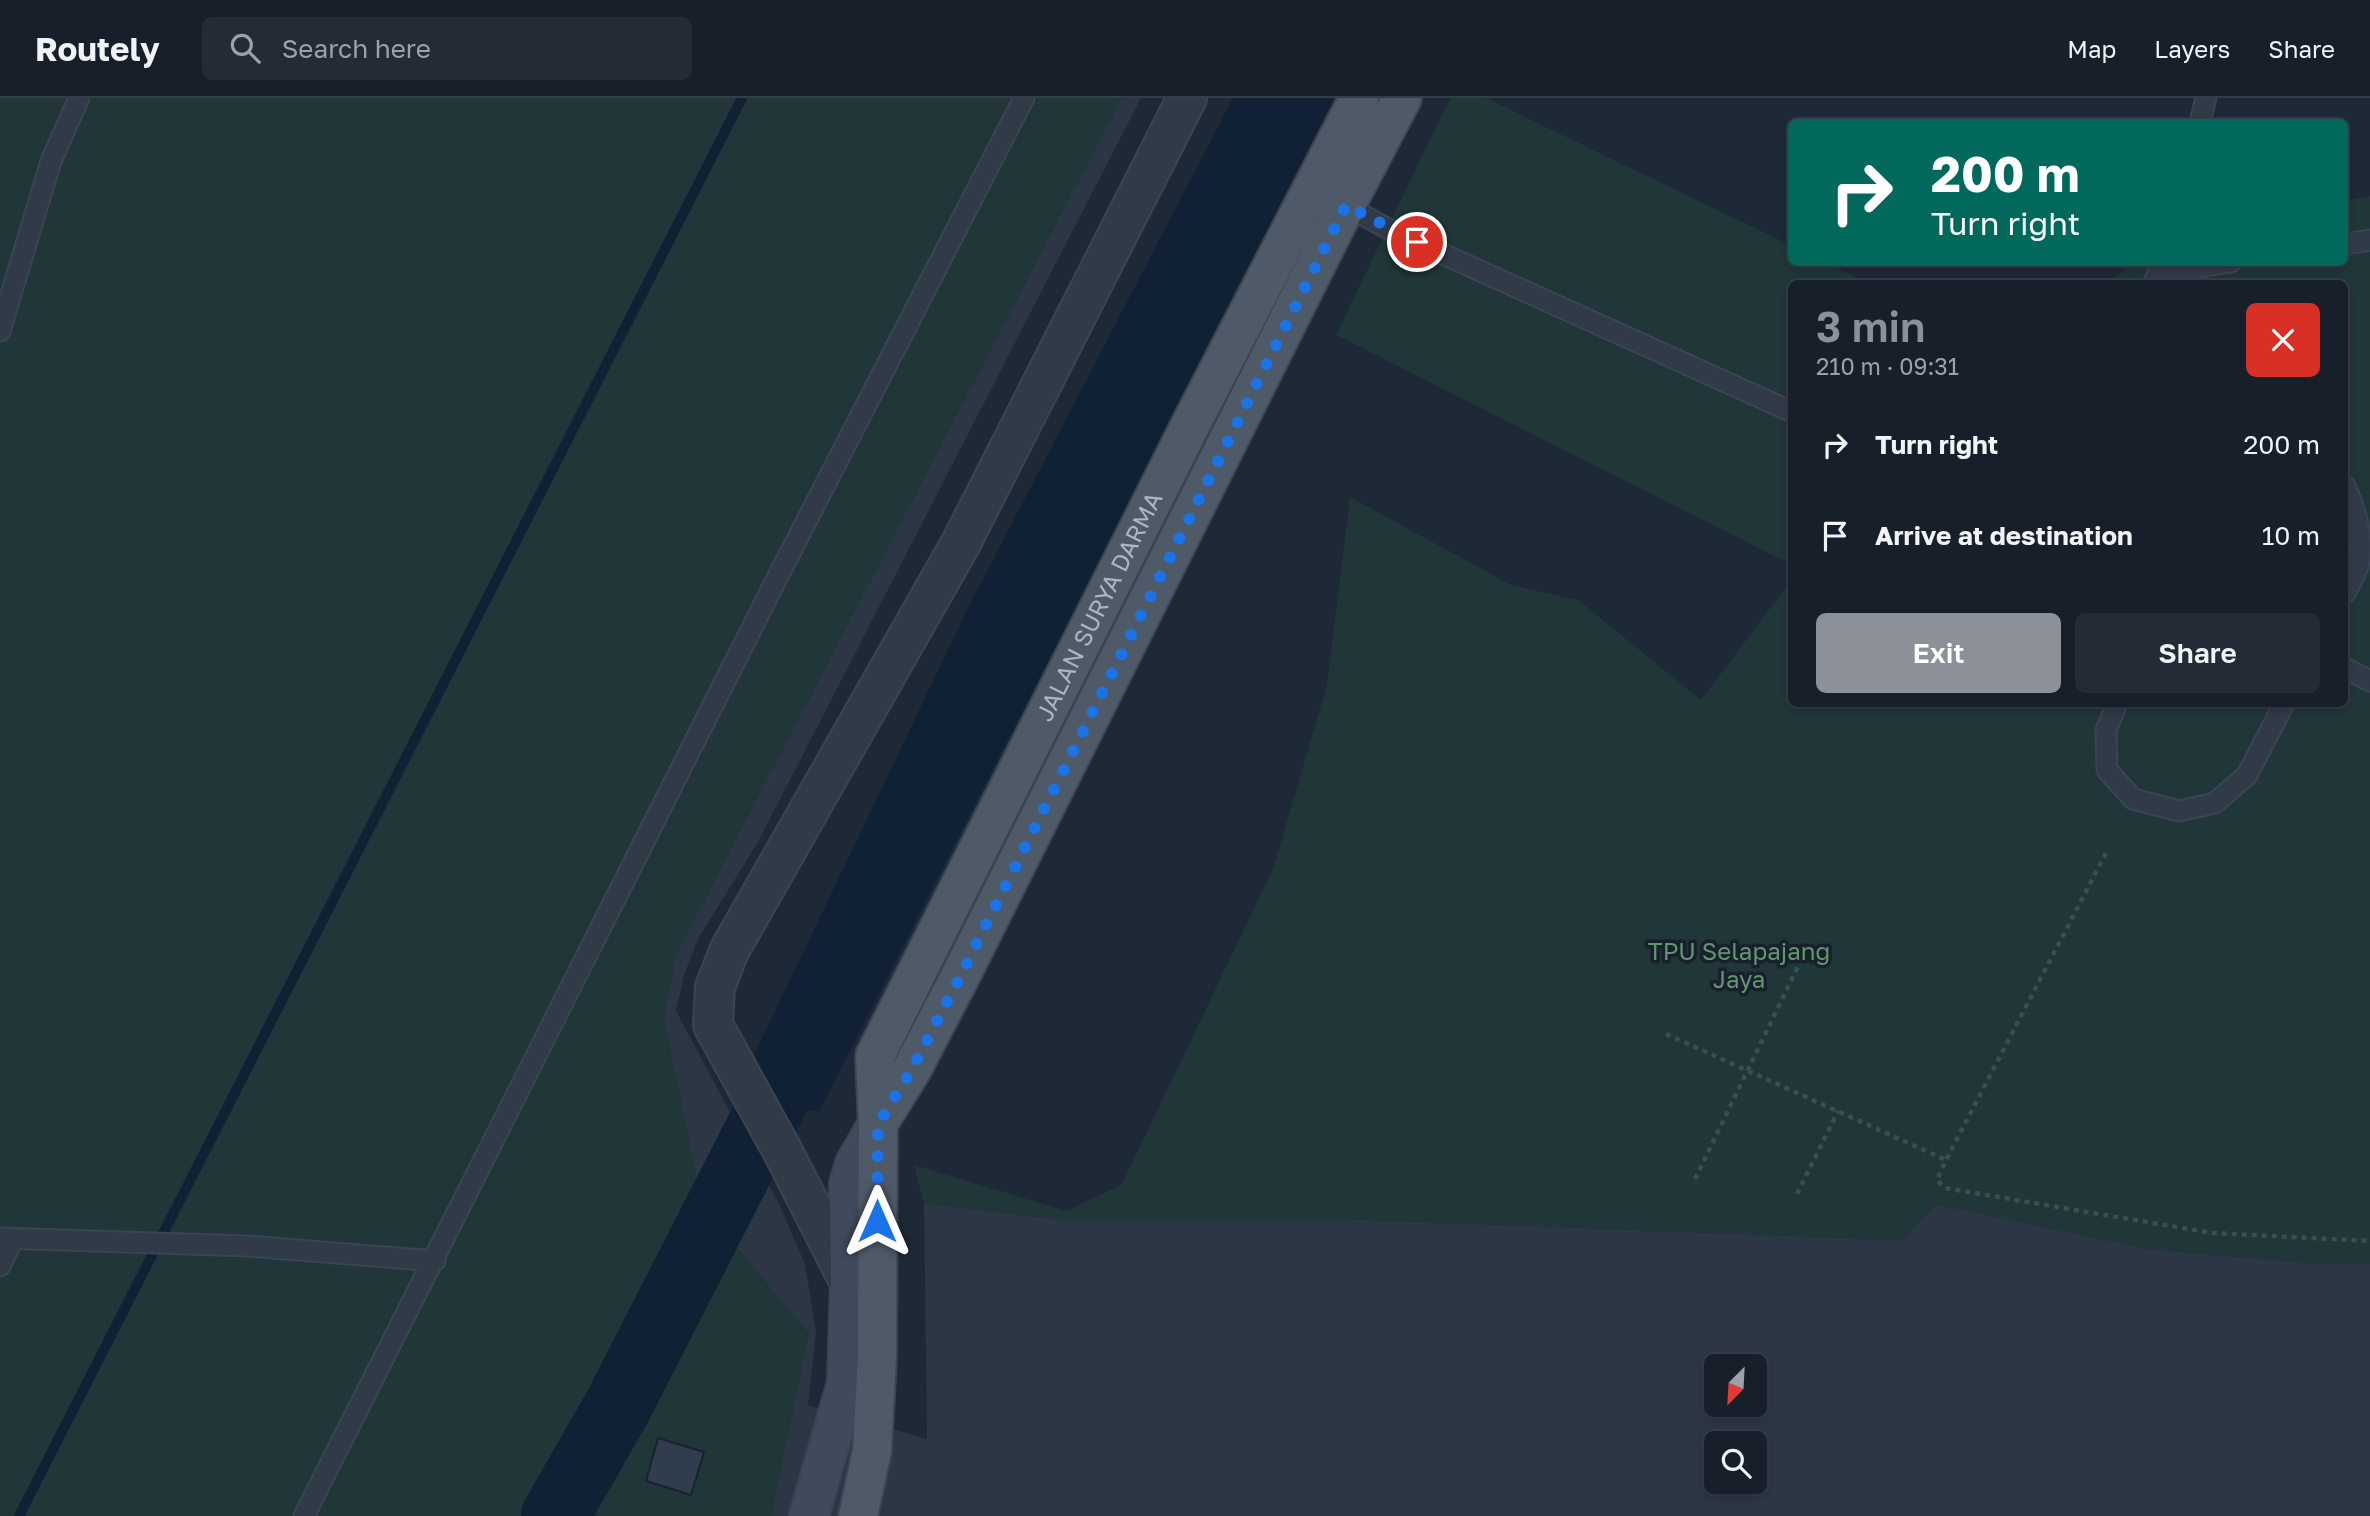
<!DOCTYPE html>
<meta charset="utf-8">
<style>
:root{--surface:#161f2a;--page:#232c36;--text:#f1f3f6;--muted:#9ea2a8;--line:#353d47;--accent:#8c9099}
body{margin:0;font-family:"Golos Text",sans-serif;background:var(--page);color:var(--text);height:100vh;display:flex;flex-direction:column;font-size:26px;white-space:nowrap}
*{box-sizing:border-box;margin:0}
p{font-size:23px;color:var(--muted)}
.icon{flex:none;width:38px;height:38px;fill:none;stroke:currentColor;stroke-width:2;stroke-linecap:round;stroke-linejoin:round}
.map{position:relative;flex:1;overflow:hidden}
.sheet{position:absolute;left:1788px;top:182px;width:560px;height:427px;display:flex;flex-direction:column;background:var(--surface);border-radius:10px;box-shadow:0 4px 10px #0003,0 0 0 2px var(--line)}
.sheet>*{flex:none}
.banner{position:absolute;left:1788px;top:21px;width:560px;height:147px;border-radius:10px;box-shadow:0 4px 10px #0003,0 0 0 2px var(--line);background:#00695c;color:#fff;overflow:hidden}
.needle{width:46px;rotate:204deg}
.controls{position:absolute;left:1704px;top:1256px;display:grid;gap:14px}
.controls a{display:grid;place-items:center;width:63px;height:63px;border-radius:10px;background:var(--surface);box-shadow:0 4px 10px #0003,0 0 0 2px var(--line);font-size:35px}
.pin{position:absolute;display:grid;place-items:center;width:60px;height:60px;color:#fff;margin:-30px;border:4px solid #fff;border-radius:50%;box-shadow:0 2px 7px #0007}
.me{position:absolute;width:77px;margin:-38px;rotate:0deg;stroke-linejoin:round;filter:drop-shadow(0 0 5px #0008)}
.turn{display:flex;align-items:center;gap:24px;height:147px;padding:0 28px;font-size:32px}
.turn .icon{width:91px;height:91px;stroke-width:2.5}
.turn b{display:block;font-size:49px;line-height:60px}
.round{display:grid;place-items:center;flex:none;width:74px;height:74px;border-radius:10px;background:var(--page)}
.head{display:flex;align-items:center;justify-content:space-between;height:119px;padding:0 28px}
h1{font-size:42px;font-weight:600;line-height:52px;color:var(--accent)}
.button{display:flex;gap:14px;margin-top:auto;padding:14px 28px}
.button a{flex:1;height:80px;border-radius:10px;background:var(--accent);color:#fff;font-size:28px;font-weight:600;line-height:80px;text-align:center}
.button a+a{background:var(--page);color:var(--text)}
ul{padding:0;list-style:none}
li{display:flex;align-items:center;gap:21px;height:91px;padding:0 28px}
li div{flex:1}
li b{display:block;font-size:26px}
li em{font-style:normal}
header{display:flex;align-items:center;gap:42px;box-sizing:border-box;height:98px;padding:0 35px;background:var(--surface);border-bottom:2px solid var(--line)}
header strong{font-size:33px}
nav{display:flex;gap:38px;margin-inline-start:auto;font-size:24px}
.search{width:490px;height:63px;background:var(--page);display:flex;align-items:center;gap:18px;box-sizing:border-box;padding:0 24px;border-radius:10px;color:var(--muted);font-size:26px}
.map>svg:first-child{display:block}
.airport{fill:#2c3645;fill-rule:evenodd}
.green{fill:#203639}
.water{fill:#112135}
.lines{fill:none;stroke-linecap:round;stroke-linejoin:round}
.stream{stroke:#112135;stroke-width:10}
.river{stroke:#112135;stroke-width:68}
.building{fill:#2f3d4f;stroke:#19222f;stroke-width:2}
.service-casing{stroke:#3b4452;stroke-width:23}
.minor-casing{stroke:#3b4452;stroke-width:42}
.secondary-casing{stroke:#3b4452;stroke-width:42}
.primary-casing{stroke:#3b4452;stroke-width:42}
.path{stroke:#385051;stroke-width:4.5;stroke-dasharray:5 5;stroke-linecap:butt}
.service{stroke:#313b48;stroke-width:19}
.minor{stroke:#313b48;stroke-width:38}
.secondary{stroke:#3f4a5c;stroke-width:38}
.primary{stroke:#4f5a69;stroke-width:38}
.route{stroke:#1a73e8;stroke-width:12;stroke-dasharray:0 21.6}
.labels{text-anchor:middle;stroke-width:7;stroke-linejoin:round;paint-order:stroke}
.street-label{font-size:24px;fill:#abb6c5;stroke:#17202c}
.park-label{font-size:24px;fill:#62976d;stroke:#17202c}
</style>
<header>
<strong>Routely</strong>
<div class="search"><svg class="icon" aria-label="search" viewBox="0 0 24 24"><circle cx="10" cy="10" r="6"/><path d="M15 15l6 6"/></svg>Search here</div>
<nav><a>Map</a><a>Layers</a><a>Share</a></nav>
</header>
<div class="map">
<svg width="2370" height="1418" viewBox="0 0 2370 1418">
<rect width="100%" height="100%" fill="#1e2938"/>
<path class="airport" d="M0,0H1141L758,744L698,841L684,877L676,913L780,1108L805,1166L816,1234L808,1307L927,1341L924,1105L1055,1121H1344L1903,1142L1935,1106L2149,1151L2322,1166H2370V1418H0ZM1717,1269H1755V1307H1717ZM1717,1346H1755V1384H1717Z"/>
<path class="green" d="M0,0H1122L676,857L664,920L702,1107L809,1236L771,1418H0Z
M1450,0H1486L1792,148V164L1826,165L1869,185L1792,186V467L1336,237Z
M2370,98V1166H2322L2149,1151L1935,1106L1903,1142L1344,1121H1055L924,1105L914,1067L1067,1113L1122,1086L1273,771L1327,587L1350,399L1511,487L1578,502L1701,602L1792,481V606H2345V186L2108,185L2132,165L2345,164V103Z"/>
<path class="water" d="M1233,0H1334L819,1014L773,1005L754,957L970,506Z"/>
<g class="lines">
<path class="stream" d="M19,1418L742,0"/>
<path class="river" d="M555,1418L618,1308L773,1005L794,957"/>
</g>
<path class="building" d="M658,1340L704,1354L691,1397L646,1383Z"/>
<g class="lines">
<defs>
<path id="service" d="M2200,24L2206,0
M1339,104L1392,133L1792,314
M2345,146L2370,142
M2153,186L2158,176L2231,164
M0,233L51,63L79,0
M2345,388C2356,412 2364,438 2359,465C2357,475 2350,486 2345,495
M2345,570L2370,583
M2117,606L2106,632L2107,672L2133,701L2179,713L2215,705L2247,677L2284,606
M0,1140L247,1148L435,1163
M0,1168L13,1141
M304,1418L773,488L1024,0"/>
<path id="minor" d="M850,1185L783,1054L713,927L715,889L729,853L961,445L1187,0"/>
<path id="secondary" d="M809,1418L847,1285L850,1185L849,1086L855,1066L878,1026"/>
<g id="primary">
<path d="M878,1026L912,971L963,873L1346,107L1402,0"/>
<path id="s1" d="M858,1418L872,1353L877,1258L878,1026L875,958L1191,326L1359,0"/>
</g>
</defs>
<use href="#service" class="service-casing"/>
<use href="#minor" class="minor-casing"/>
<use href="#secondary" class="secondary-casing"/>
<use href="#primary" class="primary-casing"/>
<path class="path" d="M2106,755L1946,1062L1937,1082L1945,1090L2212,1135L2370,1143
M1666,936L1946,1062
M1695,1081L1805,854
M1797,1096L1838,1013"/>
<use href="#service" class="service"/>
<use href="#minor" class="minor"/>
<use href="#secondary" class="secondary"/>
<use href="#primary" class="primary"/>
</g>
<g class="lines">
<path class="route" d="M877,1123L878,1026L912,971L963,873L1346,107L1417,144"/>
</g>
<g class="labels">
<g class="street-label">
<text dy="8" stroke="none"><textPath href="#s1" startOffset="964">JALAN SURYA DARMA</textPath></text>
</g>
<g class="park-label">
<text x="1739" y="862">TPU Selapajang<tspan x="1739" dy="28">Jaya</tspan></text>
</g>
</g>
</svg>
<div class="controls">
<a><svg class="needle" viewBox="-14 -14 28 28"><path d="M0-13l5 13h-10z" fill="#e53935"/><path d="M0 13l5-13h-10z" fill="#9ea2a8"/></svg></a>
<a><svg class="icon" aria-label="search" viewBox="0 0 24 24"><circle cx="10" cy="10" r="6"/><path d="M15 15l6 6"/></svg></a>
</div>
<div class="pin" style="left:1417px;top:144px;background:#d93025"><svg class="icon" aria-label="arrive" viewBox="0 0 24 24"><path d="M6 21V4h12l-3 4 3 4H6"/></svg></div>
<svg class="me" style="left:877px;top:1123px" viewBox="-20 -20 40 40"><path d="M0-17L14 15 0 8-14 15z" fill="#1a73e8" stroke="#fff" stroke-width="4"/></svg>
<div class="banner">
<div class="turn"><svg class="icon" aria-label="right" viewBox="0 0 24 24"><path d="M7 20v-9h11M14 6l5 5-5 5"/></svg><div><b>200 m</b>Turn right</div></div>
</div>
<section class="sheet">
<div class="head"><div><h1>3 min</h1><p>210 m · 09:31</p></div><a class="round" style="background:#d93025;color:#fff"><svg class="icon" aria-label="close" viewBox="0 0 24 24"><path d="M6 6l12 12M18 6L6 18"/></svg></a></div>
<ul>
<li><svg class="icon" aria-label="right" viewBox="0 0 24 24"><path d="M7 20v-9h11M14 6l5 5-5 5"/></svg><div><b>Turn right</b></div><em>200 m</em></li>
<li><svg class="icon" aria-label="arrive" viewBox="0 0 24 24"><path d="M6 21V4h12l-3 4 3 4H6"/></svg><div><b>Arrive at destination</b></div><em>10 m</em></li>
</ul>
<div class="button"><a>Exit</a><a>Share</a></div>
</section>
</div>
